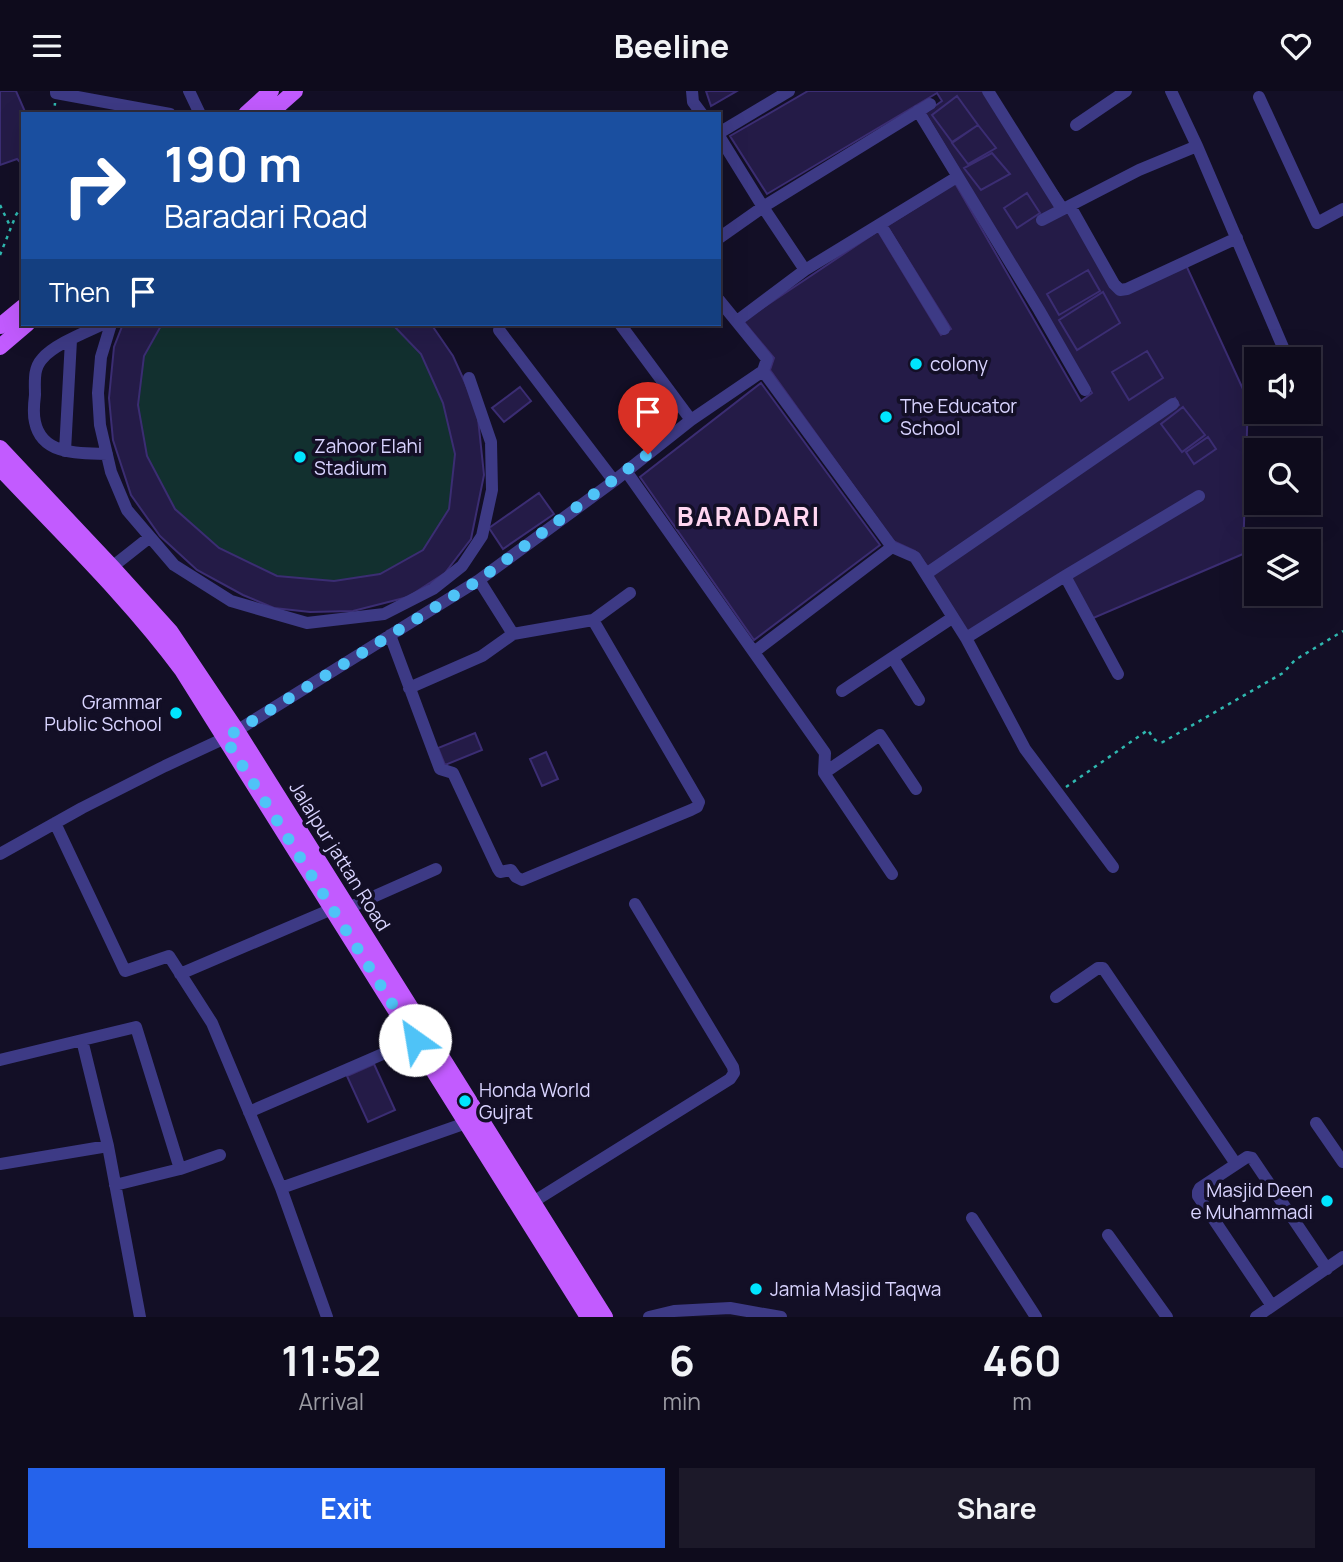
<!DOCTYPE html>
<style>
:root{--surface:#0e0b1c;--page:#1c1929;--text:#f1f3f6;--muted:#9b9ba3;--line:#2e2b3b;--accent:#2563eb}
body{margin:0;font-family:Manrope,sans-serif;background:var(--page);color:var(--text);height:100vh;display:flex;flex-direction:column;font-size:26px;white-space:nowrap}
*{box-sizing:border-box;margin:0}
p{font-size:23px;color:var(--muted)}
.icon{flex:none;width:38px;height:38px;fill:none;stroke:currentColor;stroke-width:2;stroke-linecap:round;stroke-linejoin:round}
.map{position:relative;height:1226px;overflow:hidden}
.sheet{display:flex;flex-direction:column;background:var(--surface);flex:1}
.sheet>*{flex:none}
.banner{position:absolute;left:21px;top:21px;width:700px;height:214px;border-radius:0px;box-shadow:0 7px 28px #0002,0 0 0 2px var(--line);background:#1a4fa0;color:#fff;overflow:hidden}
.fabs{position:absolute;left:1244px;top:256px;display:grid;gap:14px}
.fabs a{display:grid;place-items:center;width:77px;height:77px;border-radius:0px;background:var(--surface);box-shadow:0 7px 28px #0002,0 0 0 2px var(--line);font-size:35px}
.pin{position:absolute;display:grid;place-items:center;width:60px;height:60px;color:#fff;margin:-72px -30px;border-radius:50% 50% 50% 0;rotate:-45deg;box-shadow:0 0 7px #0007}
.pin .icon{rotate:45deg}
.me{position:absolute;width:77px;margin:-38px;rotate:328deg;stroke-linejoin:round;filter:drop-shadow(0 0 5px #0008)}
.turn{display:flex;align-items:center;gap:24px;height:147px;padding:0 28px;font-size:32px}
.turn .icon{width:91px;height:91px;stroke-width:2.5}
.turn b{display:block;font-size:49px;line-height:60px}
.then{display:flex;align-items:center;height:66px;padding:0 28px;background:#0003;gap:14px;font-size:26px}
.eta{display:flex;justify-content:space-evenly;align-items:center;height:119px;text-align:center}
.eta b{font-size:42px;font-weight:700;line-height:49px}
.button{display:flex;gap:14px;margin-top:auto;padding:14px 28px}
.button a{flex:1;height:80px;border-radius:0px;background:var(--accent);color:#fff;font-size:28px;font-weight:700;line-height:80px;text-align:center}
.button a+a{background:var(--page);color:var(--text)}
header{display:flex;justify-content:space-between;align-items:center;height:91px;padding:0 28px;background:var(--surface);font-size:32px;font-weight:700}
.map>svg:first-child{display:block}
.green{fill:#12302f}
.building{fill:#241b47;stroke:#3b2d73;stroke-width:2}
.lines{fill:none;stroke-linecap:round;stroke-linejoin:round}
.path{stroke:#2fb8b0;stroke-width:2.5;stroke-dasharray:3.5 5;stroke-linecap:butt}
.minor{stroke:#3d3a85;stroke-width:12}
.major{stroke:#c25bff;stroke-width:16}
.route{stroke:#4fc3f7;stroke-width:12;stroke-dasharray:0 21.6}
.poi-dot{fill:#00e5ff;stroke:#130f26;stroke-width:2.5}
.labels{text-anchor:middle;stroke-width:7;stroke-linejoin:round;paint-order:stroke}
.poi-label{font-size:19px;fill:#d9d4ff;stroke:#130f26;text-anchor:start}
.street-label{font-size:19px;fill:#d9d4ff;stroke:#130f26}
.district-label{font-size:26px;font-weight:bold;letter-spacing:2px;fill:#ffd6f0;stroke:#130f26}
</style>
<header><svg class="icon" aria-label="menu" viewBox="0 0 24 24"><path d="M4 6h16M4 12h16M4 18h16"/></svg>Beeline<svg class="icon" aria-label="heart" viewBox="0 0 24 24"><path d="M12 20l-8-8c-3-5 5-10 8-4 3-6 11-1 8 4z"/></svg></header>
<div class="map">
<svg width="1343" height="1226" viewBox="0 0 1343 1226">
<rect width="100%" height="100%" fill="#130f26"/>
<path class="green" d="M123,233H431L453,265L477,318L484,384L471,448L445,482L408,506L353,520L274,517L243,504L197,479L160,445L131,404L113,349L109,307L114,256Z"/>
<path class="building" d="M0,0H16L26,23H23V74L17,68L0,74Z
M706,0H737L711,15Z
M808,0H986L1069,118L1120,201L1186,174L1248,309L1243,463L1091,528L1068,486L966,543L931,484L1179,314L1175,307L928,476L915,460L893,450L770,279L774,267L743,230L878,140L941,244L951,238L887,135L955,92L1081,310L1092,302L925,22L942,10L937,2L767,103L730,45Z
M957,5L978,34L952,51L932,24Z
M978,34L996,57L968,73L952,52Z
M992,62L1010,83L981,99L964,77Z
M1027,102L1040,122L1017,137L1004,117Z
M1088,179L1100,200L1059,224L1047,203Z
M1103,201L1120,232L1077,259L1059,229Z
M123,233H162L144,265L138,314L147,365L175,418L219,457L277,485L334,490L380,483L423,459L449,418L455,363L443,312L421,263L392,233H431L453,265L477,318L484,384L471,448L445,482L408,506L353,520L310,521L274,517L243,504L197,479L160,445L131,404L113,349L109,307L114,256Z
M1147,260L1163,287L1129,309L1112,281Z
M761,292L880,454L754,549L640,386Z
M520,296L531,310L504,331L492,317Z
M1183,316L1205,344L1182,361L1161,333Z
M1208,346L1216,358L1194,373L1186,361Z
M539,402L554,423L503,458L489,437Z
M475,642L482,659L445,674L438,657Z
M546,661L558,688L542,695L530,668Z
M374,973L395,1019L368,1031L347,985Z"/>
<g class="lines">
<path class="path" d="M54,23L55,12
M0,114L11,137
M0,164L16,124L23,113
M1066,696L1148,639C1152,645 1156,653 1163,651L1283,582L1295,569L1343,540"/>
<path class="minor" d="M56,0V2L170,23
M189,0L200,23
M692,0L693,11L702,23
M988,0L1062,118
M1171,0L1197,55L1288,268
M1259,6L1317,132L1343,118
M918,20L1039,219L1085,299
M1076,34L1126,0
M719,42L789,0
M719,45L763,116L805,179
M1070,115L1114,193L1120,199L1127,198L1237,147
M1042,129L1139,79L1197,55
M880,133L944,238
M719,147L763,116L930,13
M737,230L805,179L957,86
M103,233C86,241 53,254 42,268C33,278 35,291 35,304C34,312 33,323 35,331C42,365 80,362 107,363
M111,233L101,266L98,302L100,334L111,381L127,419L174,474L231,510L307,532L384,523L433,498L462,475L482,445L492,399L491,351L469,287
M620,233L691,329
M499,239L614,390
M763,280L892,456L915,466L966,547L1025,658L1113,776
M65,360L71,249
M626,380L825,662L824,682L892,783
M112,476L150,446
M926,483L1173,313
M1065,485L1118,583
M479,489L513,543L593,529L630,502
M390,544L440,678L453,682L498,778L500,781L511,779L516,786L522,789L691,719L697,716L699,711L593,529
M966,547L1065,485L1199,405
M754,561L892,456
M893,567L919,609
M409,597L482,565L513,543
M842,600L952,527
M824,682L880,644L916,698
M55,732L125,880L169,865L212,932L281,1097L327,1226
M0,763L82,717L165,675L225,647L479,489L614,390L691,329L763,280L767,268L719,209
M348,817L436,778
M180,883L332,818
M1056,906L1098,877H1103L1236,1073
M82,949L108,1055L140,1226
M0,969L136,936L180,1078L115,1094
M249,1021L415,949
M1316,1032L1343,1071
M0,1073L108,1055
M180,1078L220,1064
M281,1097L466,1032
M533,1111L730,988L734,982L733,976L635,813
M972,1127L1036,1226
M1108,1144L1167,1226
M1272,1215L1198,1105V1101L1200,1097L1247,1066L1252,1067L1327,1178
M649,1226L674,1220L730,1217L781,1226
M1256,1226L1343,1166"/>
<path class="major" d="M246,23L271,0
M269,23L295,0
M0,235L23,216
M0,256L27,233
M0,357L112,476L170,540L237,640L605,1226
M0,377C62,443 128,506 182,579L588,1226"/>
</g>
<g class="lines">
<path class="route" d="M415,949L225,647L479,489L648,363"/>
</g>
<g class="poi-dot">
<circle cx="916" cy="273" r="7"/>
<circle cx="886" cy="326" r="7"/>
<circle cx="300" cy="366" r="7"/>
<circle cx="176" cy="622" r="7"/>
<circle cx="465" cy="1010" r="7"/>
<circle cx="1327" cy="1110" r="7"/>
<circle cx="756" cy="1198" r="7"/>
</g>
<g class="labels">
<g class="poi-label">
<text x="930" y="280">colony</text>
<text x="900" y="322">The Educator<tspan x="900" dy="22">School</tspan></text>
<text x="314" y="362">Zahoor Elahi<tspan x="314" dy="22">Stadium</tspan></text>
<text x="162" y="618" text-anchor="end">Grammar<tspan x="162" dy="22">Public School</tspan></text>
<text x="479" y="1006">Honda World<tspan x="479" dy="22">Gujrat</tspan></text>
<text x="1313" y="1106" text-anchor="end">Masjid Deen<tspan x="1313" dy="22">e Muhammadi</tspan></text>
<text x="770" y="1205">Jamia Masjid Taqwa</text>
</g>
<g class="street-label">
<text transform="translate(340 765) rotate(58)" y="7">Jalalpur jattan Road</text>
</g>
<g class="district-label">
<text x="749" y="435">BARADARI</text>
</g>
</g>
</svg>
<div class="fabs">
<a><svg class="icon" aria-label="sound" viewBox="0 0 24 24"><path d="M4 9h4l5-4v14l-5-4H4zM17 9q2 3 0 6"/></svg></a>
<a><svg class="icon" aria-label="search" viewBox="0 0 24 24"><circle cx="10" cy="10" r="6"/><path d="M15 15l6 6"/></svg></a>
<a><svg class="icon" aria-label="layers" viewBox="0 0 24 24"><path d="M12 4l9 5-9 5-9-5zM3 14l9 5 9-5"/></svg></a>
</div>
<div class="pin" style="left:648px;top:363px;background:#d93025"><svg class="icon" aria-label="arrive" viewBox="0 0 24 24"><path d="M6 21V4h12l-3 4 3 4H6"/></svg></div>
<svg class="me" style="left:415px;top:949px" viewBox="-20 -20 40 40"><circle r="19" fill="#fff"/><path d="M0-13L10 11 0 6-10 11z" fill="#4fc3f7"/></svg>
<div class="banner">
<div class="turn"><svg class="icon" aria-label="right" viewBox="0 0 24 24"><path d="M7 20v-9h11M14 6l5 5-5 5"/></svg><div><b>190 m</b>Baradari Road</div></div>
<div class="then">Then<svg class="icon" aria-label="arrive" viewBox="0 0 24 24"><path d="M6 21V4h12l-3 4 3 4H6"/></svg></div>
</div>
</div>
<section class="sheet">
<div class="eta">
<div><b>11:52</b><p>Arrival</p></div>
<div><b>6</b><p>min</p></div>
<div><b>460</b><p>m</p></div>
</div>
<div class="button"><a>Exit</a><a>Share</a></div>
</section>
